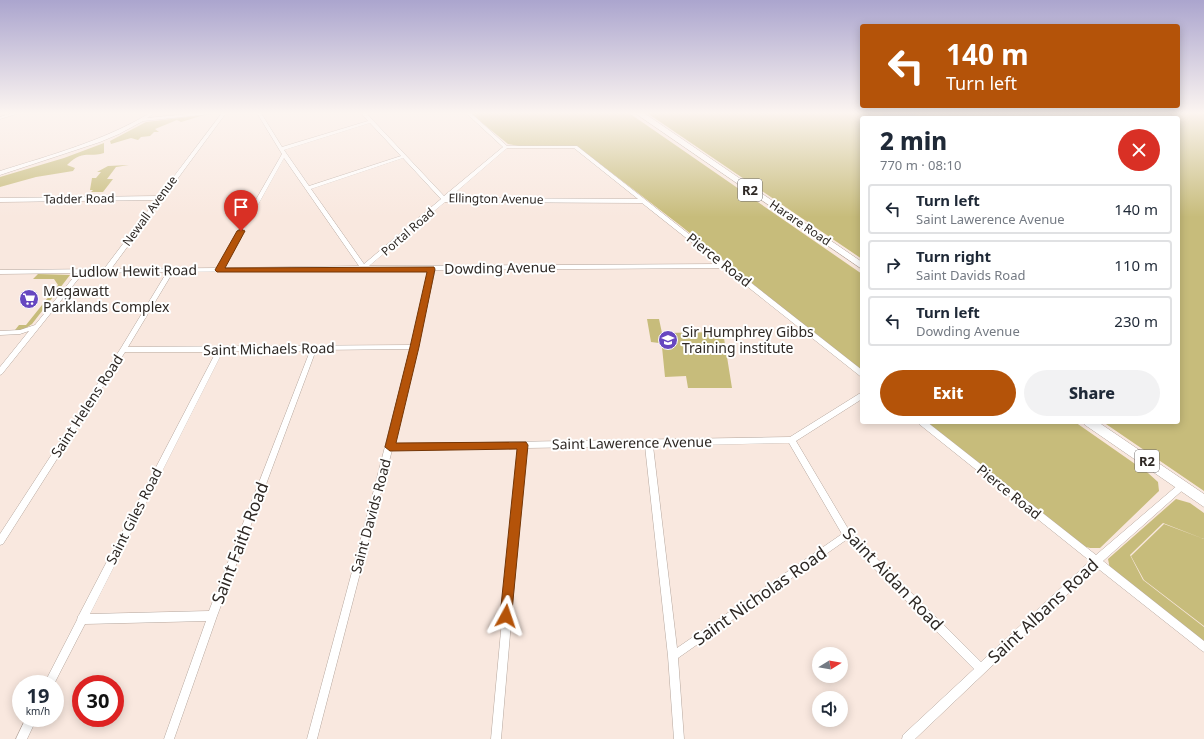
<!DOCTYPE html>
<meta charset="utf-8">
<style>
:root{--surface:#fff;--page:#f2f2f3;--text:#1f2937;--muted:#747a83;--line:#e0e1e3;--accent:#b45309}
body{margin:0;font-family:"Noto Sans",sans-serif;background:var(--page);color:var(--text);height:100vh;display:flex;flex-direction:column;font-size:15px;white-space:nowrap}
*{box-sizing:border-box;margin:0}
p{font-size:13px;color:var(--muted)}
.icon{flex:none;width:22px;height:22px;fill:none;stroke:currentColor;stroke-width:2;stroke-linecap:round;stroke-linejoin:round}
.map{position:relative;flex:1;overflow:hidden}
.drawer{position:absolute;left:860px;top:116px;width:320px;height:308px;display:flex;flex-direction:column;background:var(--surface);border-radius:4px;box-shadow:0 2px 10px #0003}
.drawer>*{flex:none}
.banner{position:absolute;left:860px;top:24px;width:320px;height:84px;border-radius:4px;box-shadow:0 2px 10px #0003;background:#b45309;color:#fff;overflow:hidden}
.needle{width:26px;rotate:79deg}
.tools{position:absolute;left:812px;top:647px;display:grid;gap:8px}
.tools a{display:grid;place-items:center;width:36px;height:36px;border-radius:50%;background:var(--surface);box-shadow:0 2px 10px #0003;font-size:20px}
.speed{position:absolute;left:12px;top:675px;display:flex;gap:8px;font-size:20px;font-weight:700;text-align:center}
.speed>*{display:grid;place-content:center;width:52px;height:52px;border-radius:50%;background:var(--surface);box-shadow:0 2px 10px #0003;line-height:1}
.speed small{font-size:10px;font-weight:400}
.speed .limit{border:6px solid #d22;background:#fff;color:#111}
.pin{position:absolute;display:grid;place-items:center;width:34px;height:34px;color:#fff;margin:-41px -17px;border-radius:50% 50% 50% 0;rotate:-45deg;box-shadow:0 0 4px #0007}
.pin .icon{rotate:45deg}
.me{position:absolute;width:44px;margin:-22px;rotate:5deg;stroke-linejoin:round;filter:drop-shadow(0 0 3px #0008)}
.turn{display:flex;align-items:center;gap:14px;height:84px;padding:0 20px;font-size:18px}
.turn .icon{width:52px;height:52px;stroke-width:2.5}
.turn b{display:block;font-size:28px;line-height:34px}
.round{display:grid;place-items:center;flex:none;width:42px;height:42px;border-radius:21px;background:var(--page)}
.head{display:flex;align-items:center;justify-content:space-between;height:68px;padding:0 20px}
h1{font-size:24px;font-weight:800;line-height:30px}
.primary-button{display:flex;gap:8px;margin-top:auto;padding:8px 20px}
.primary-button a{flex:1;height:46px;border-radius:24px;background:var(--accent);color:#fff;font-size:16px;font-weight:800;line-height:46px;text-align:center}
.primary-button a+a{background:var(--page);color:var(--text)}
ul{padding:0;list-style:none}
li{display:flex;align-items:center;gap:12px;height:50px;margin:0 8px 6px;padding:0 12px;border:2px solid var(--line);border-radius:4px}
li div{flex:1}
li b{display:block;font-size:15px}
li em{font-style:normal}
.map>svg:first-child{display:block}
.green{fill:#c7bc7b}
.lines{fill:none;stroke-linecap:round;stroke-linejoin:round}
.runway{fill:#b4a7a0;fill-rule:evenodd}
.minor-casing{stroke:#b6a79e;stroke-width:1}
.highway-casing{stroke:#b6a79e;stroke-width:1}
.minor{fill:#fff;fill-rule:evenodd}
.highway{fill:#fff;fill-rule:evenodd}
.route{fill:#b45309;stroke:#753606}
.labels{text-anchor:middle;stroke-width:4;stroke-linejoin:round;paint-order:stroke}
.far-street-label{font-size:12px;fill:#2e2824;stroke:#fff}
.shield{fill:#fff;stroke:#6d6866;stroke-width:1}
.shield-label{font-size:13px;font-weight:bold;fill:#2e2824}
.street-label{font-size:14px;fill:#2e2824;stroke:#fff}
.poi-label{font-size:14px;fill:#2e2824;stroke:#fff;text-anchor:start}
.near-street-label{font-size:17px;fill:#2e2824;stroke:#fff}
</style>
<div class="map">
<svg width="1204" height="739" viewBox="0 0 1204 739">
<rect width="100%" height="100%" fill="#f9e8df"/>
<path class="green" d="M470,113H629L862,274V372L681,226L578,147L519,146L508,144Z
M647,113H1204V491L1103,422H1178V118H862V259Z
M204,115L181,122L177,120L155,129L159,132H154L150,136L141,137L138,140L131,138L111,144L110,141L146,122Z
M104,143V153C88,158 83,149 67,165L75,168L73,171L36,177L0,187V177L64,158Z
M129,165L116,167L107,179H113L103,192H91L93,190H90L92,178H96L101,172H97L108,166Z
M38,274L70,275L32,324L23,330H15L19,325H26L58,285L54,279H33Z
M659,319L662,333L723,332L732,388H688L686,376L665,377L662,347L659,343L651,342L647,319Z
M926,422H1075L1148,473L1158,482L1159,491L1100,548H1090L1079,545Z
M1176,499L1190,503L1204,513V539L1163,523L1130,555L1143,580L1204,627V642L1110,569L1108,559Z
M1164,524L1204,539V626L1144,580L1131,556Z"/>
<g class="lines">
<path class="runway" d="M882,113H914L918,118H884Z"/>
<defs>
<path id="minor" d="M13,113H20L0,119V117Z
M150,113H155L147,118L197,113H213L211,114L143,121L119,134L100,142L0,175V171C51,155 103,141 150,113Z
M222,113H226L111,269L217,268L282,154L257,113H261L282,147L368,121L361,113H366L444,196L503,147L466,113H471L507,146H577L862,370V377L860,376L724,268L435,270L418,346V347L417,349L394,444L790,437L862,392V399L796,441L850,532L981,662L1090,561L919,424L918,422H927L1096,555L1179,484L1182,483L1185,484L1186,486L1185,488L1103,561L1204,641V652L1201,650L1096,567L915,739H902L903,735L974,669L846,540L678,658L684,739H674L668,656L645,446L526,448L501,739H491L518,448L392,450L317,739H307L370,505L410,349L316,350L217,616L174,739H164L206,621L85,624L54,684H44L77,620L78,616L79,615L216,352H125L3,544L0,545V534L121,348L167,272L83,273L2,374L0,375V367L29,331L20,334L0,335V331L20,330L35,325L77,273L0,274V270L104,269L156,200L0,202V198L159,196ZM370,123L401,156L309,186L284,150ZM507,148H574L638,199L449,198ZM284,158L359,266L223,268ZM403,158L441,199L364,264L311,189ZM445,202L642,203L719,264L369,266ZM429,270L411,345L128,347L173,272ZM223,351H310L209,611L90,614ZM789,443L842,534L677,648L653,446Z
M26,718H37L27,739H16Z"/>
<path id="highway" d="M635,113H644L862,262V269Z
M1083,422H1098L1204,494V507L1085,425Z"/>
</defs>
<use href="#minor" class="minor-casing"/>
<use href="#highway" class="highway-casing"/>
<use href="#minor" class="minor"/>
<use href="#highway" class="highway"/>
</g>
<linearGradient id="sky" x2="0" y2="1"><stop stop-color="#aba5ce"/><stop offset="0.52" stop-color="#fcf5f1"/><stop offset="1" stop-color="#fcf5f1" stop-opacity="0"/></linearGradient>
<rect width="1204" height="217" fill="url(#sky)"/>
<path class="route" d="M241,229L245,231L225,268L434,267L435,269L419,347L396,443L526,442L528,445L511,621L506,622L502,621L500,616L517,449L390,451L385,447L410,347L427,272H217L215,270L237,231Z"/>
<defs>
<symbol id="supermarket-disc" viewBox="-11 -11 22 22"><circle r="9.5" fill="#6747c0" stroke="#fff"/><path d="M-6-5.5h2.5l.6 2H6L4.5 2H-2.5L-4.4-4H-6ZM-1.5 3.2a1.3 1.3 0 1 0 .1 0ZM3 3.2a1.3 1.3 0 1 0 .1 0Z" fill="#fff"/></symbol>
<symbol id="school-disc" viewBox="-11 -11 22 22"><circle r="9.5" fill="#6747c0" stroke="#fff"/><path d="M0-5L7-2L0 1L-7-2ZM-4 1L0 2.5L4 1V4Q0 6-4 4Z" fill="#fff"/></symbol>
</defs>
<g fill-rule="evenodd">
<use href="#supermarket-disc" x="18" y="288" width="22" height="22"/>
<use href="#school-disc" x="657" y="329" width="22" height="22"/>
</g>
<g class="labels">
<g class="far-street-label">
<text transform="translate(79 199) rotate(-1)" y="4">Tadder Road</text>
<text transform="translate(496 199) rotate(1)" y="4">Ellington Avenue</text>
<text transform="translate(150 211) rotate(-54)" y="4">Newall Avenue</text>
<text transform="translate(800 223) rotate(34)" y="4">Harare Road</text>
<text transform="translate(408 232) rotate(-41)" y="4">Portal Road</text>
</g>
<g class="shield">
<rect x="738" y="179" width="24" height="22" rx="3"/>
<rect x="1135" y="450" width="24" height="22" rx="3"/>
</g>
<g class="shield-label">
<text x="750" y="195">R2</text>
<text x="1147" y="466">R2</text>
</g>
<g class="street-label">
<text transform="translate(719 260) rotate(38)" y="5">Pierce Road</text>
<text transform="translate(500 268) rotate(-1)" y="5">Dowding Avenue</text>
<text transform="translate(134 271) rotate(-1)" y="5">Ludlow Hewit Road</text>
<text transform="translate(269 349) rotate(-1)" y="5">Saint Michaels Road</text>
<text transform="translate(87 406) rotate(-57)" y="5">Saint Helens Road</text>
<text transform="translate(632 443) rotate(-1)" y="5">Saint Lawerence Avenue</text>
<text transform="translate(1009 492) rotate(39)" y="5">Pierce Road</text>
<text transform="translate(134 516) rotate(-63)" y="5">Saint Giles Road</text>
<text transform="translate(371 516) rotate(-75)" y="5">Saint Davids Road</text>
</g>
<g class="poi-label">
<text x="43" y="296">Megawatt<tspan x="43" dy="16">Parklands Complex</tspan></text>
<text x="682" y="337">Sir Humphrey Gibbs<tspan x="682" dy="16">Training institute</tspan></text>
</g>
<g class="near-street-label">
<text transform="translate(240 543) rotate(-69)" y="6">Saint Faith Road</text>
<text transform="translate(893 579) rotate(46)" y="6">Saint Aidan Road</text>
<text transform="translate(760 596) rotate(-35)" y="6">Saint Nicholas Road</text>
<text transform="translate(1043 611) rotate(-43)" y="6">Saint Albans Road</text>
</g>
</g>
</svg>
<div class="tools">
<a><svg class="needle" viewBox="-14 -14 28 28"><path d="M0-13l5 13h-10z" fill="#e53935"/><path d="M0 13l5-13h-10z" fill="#747a83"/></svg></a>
<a><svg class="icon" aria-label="sound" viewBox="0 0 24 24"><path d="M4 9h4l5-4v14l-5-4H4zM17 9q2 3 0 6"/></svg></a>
</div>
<div class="speed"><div>19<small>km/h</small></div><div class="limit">30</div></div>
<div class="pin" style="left:241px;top:231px;background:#d93025"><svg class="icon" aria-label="arrive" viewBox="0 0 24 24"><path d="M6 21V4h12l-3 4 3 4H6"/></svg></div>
<svg class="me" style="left:506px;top:616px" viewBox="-20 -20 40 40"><path d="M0-17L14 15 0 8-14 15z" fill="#b45309" stroke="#fff" stroke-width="4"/></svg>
<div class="banner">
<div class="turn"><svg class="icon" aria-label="left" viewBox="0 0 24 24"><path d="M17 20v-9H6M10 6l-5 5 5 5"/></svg><div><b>140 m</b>Turn left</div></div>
</div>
<section class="drawer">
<div class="head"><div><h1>2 min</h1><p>770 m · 08:10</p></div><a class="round" style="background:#d93025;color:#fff"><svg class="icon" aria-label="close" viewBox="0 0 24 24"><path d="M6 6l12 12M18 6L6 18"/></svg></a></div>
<ul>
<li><svg class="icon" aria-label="left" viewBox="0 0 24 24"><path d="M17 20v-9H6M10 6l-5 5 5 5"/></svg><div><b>Turn left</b><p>Saint Lawerence Avenue</p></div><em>140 m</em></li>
<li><svg class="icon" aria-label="right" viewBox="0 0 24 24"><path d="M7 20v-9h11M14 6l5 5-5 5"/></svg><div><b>Turn right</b><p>Saint Davids Road</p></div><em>110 m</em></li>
<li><svg class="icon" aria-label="left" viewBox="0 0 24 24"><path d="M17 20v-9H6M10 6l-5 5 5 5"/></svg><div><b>Turn left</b><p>Dowding Avenue</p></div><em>230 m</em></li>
</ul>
<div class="primary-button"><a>Exit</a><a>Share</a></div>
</section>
</div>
